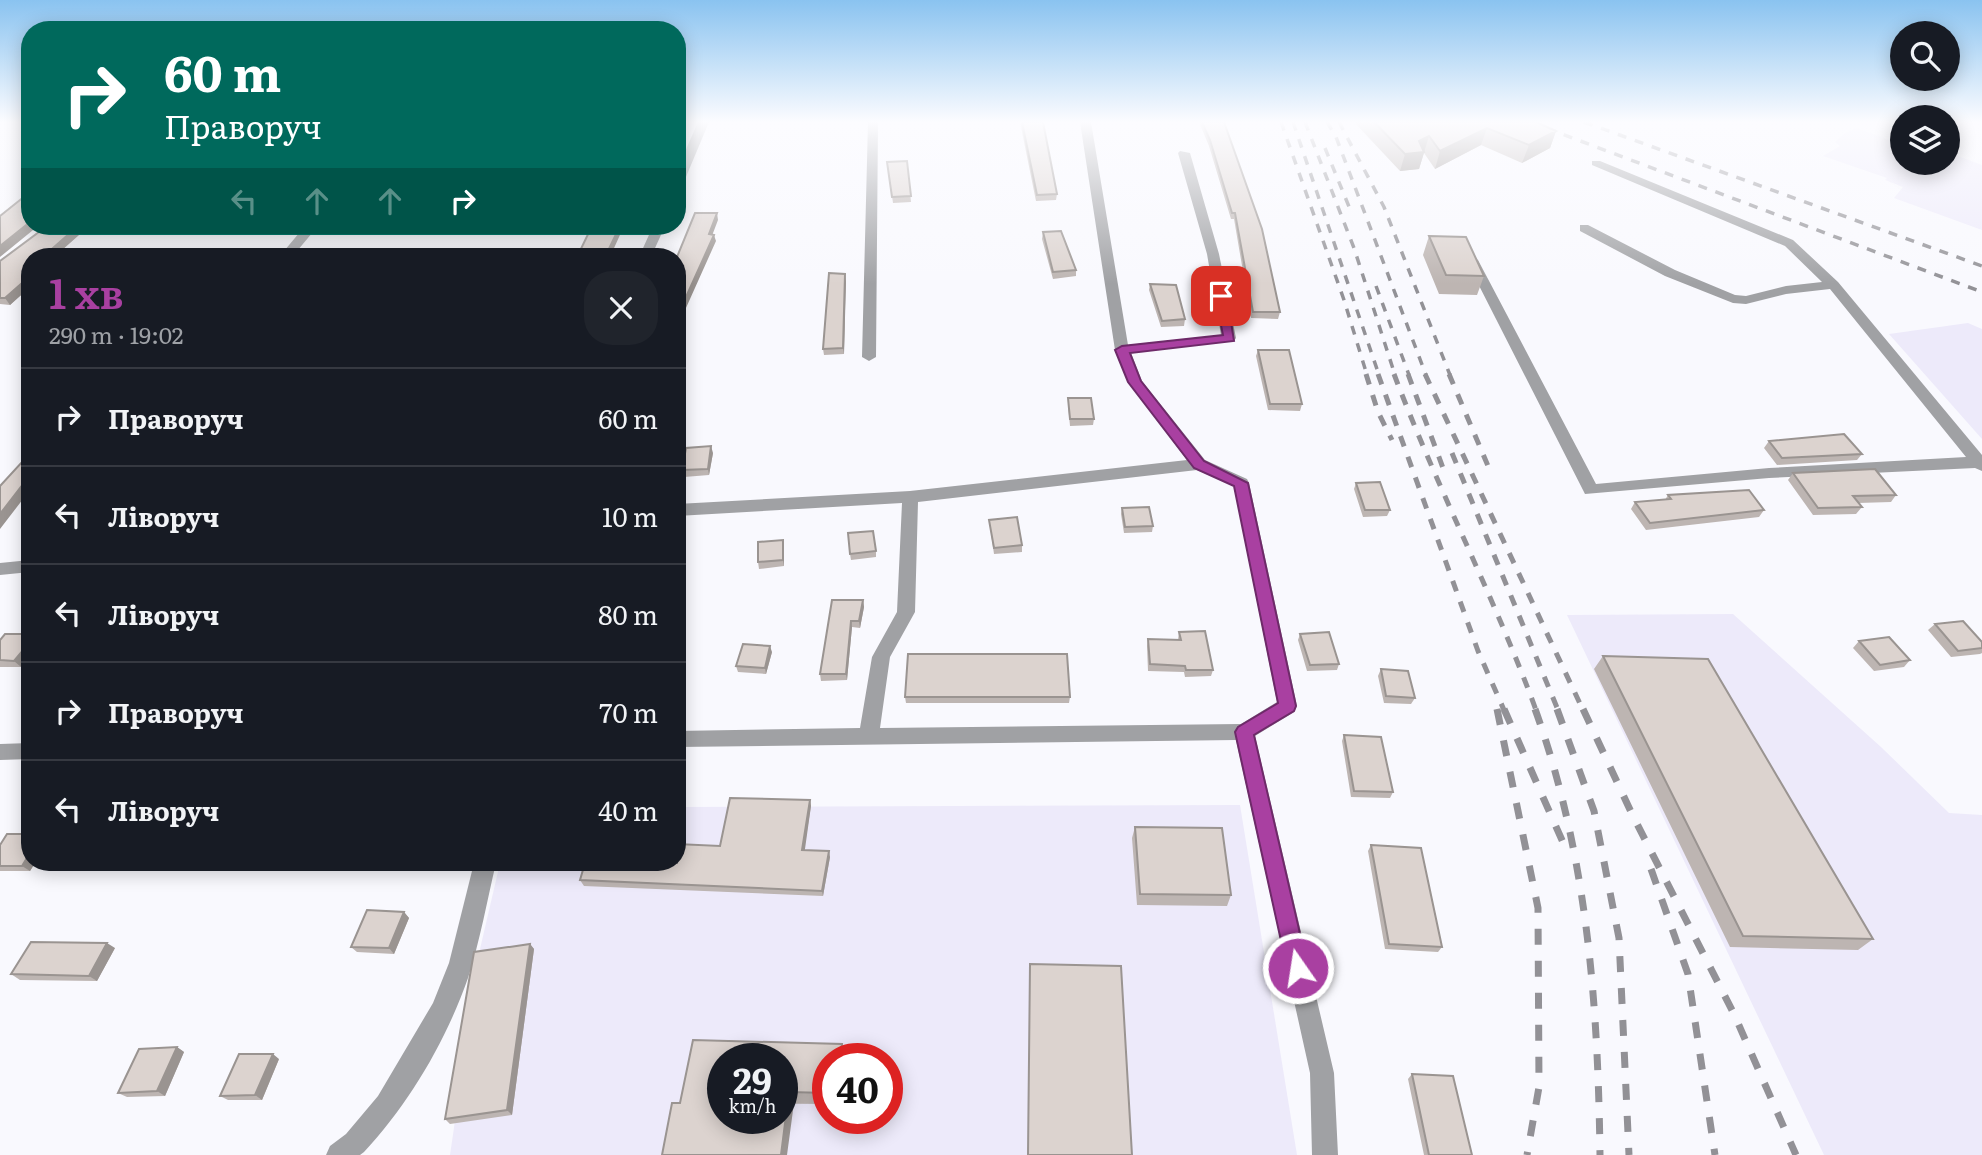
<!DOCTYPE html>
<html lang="uk">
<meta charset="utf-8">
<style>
:root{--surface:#171b24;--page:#20242c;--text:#f1f3f6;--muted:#9ea1a6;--line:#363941;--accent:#a940a1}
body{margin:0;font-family:Literata,serif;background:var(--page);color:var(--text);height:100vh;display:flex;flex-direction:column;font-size:26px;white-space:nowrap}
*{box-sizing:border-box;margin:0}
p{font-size:23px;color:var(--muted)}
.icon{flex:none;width:38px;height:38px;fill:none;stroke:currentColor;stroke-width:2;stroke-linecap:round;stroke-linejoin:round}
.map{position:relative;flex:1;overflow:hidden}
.side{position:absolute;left:21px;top:248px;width:665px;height:623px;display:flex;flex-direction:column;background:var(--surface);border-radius:28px;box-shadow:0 4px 18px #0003}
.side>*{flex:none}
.guide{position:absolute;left:21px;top:21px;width:665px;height:214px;border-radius:28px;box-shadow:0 4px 18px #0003;background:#00695c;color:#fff;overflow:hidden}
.buttons{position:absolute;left:1890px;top:21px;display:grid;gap:14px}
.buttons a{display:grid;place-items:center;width:70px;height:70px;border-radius:50%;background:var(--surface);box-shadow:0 4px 18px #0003;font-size:35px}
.speed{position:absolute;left:707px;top:1043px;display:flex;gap:14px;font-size:35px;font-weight:700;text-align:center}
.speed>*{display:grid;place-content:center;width:91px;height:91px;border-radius:50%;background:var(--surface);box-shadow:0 4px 18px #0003;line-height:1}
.speed small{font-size:18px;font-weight:400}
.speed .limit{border:10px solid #d22;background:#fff;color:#111}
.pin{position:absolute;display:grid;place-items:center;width:60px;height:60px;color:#fff;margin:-30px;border-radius:14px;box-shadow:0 4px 10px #0006}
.me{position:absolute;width:77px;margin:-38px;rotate:347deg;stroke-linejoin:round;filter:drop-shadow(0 0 5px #0008)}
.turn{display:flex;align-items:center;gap:24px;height:147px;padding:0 28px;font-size:32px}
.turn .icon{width:91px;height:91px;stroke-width:2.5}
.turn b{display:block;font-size:49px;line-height:60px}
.lanes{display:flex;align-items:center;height:66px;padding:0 28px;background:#0003;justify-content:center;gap:35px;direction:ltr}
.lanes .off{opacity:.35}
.round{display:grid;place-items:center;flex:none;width:74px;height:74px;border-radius:28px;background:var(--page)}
.summary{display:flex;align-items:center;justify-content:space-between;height:119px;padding:0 28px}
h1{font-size:42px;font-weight:600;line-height:52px;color:var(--accent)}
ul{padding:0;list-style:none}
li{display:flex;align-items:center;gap:21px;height:98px;padding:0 28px;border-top:2px solid var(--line)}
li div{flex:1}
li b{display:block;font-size:26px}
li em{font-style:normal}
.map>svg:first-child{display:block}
.built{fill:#edeafa;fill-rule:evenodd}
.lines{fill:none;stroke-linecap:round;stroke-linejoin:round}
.minor{fill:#a0a1a4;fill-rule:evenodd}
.rail-far2{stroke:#929196;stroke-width:3.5;stroke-dasharray:9 9;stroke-linecap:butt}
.rail-far1{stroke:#929196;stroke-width:5;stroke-dasharray:11 11;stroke-linecap:butt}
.rail{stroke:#929196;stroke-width:7;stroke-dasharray:16 16;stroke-linecap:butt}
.wall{fill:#bdb5b2}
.shaded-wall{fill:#9a9491}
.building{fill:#dcd3cf;stroke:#9a9491;stroke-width:2;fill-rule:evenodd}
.route{fill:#a940a1;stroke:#6e2a69;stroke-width:2}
</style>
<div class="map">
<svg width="1982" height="1155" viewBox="0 0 1982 1155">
<rect width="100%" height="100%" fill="#f9f9fe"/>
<path class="built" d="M1857,128L1902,145V163H1948V157L1955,155L1982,165V230L1894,198L1903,187L1885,180L1887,178L1823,156L1840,146L1835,142L1845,133Z
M1968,323L1982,329V439L1889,334Z
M1733,614L1881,747L1949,813L1982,815V1155H1824L1567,615Z
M1240,805L1297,1155H450L480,949L500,863H677V807ZM723,1059H782V1118H723ZM828,1059H887V1118H828Z"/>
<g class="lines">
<path class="minor" d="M698,122H709L683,184L677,187V170Z
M868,122H878L876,357L869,361L862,357Z
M1080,122H1091L1128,345L1221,335L1207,254L1178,153L1180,151L1190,153L1219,254L1236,338L1234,341L1131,353L1142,381L1205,460L1247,479L1249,483L1297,706L1294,712L1255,736L1334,1073L1338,1155H1312L1310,1073L1236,740L677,747V731L860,728L872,657L897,612L902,503L677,516V504L910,491L1187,460L1128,382L1115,350ZM1197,470L1234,486L1277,702L1241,724L880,728L890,657L915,612L918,502Z
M1592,161H1600L1793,240L1838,282L1982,455V471L1975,468L1769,478L1585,494L1466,260L1467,257L1472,256L1478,260L1596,484L1769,468L1966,457L1830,289L1786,294L1746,304L1733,303L1665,276L1580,231V225H1588L1675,270L1735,295L1746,296L1786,286L1822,282L1785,246L1592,165Z
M305,226H318L292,257H279Z
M653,226H665L651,257H639Z
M30,560V572L0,575V563Z
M30,743V759L0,760V744Z
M474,863H496C487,901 480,941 468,978C446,1041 409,1104 364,1152L360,1155H326L330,1146L346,1134L378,1096L433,1003L449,963Z"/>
<path class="rail-far2" d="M1281,122L1344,300L1367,375
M1293,122L1379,375
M1305,122L1354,248L1395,375
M1327,122L1336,137L1426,375
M1339,122L1384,207L1450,375
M1530,122L1982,292
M1584,122L1982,266
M1325,148L1350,209
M1376,286L1409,375"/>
<path class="rail-far1" d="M1366,374L1378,412L1392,440
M1378,374L1478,651L1504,710
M1394,374C1437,488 1494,596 1536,710
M1408,374L1446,476
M1425,374L1583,710
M1449,374L1491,473
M1452,453L1558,710"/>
<path class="rail" d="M1497,709L1538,908L1539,1087L1527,1155
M1504,709L1565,847
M1535,709C1587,853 1598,1002 1600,1155
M1557,709L1594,811L1619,938L1629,1155
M1583,709L1632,814L1734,1014L1796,1155
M1651,869L1688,974L1715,1155"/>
</g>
<path class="wall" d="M1020,122H1043L1057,194L1056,200L1036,201Z
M1199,122H1224L1280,312L1278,319L1251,318L1234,219H1231L1209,146Z
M1354,122H1536L1556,131L1550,148L1522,163L1481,145L1435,169L1424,153L1419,169L1400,171Z
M907,161L911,202L893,203L888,168Z
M47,226H89L62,250L66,254L63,257H30V287L10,305L0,304V261Z
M1043,232L1076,270V276L1053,279L1042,239Z
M1429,236L1484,276L1477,295L1439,294L1423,255Z
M845,274L844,354L824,355L823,349Z
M1150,284L1185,319L1184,326L1161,327L1149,290Z
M1258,350L1302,404L1300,411L1268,410L1256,356Z
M1068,398L1094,419L1093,425L1070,426L1068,405Z
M1769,441L1862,454L1857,460L1777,465L1764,448Z
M713,453L709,475L684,477L682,470Z
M1793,473L1896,495L1891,502L1858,503L1862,507L1856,514L1813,515L1788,480Z
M1356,483L1390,510L1387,516L1363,517L1354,489Z
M1668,495L1764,510L1759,517L1646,530L1631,509L1635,502L1665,500Z
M1122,508L1153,526L1152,532L1124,533L1121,514Z
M989,520L1022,545V552L994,554Z
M784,547V566L759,569L758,562Z
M876,551V557L851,560L850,554Z
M863,600L864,607L860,628L852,627L847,680L821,681L820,674Z
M1935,624L1982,642V653L1980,654L1951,657L1928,630Z
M1179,632L1213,670L1211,676L1185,677L1184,672L1148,671L1147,646L1148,639L1178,640Z
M1300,634L1339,664L1337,670L1307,671L1298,640Z
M0,640L21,667H0Z
M1859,641L1910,660L1904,667L1874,671L1853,648Z
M772,652L766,674L738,672L736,666Z
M1603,656L1873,939L1858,950L1730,947L1594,669Z
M1381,669L1415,698L1411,704L1384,703L1378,676Z
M905,697H1070L1069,703H906Z
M1344,735L1393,792L1390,798L1351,797L1342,741Z
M810,800L811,806L804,850L830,857L823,896L584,886L580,880L720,846Z
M1135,827L1231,895L1227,906L1137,905L1132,838Z
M0,845L30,863H35L30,871H0Z
M1371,845L1442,947L1438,952L1385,949L1368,851Z
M404,912L409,918L394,954L357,952L351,947Z
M530,944L534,949L512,1115L450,1124L445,1119Z
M115,948L97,981L20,980L11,974Z
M1030,964L1132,1155H1028Z
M842,1044L845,1059H828V1104L680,1103Z
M177,1047L184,1052L165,1096L127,1097L118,1093Z
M279,1059L262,1100H228L220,1096Z
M1412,1074L1472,1155H1424L1408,1079Z"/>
<path class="shaded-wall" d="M1487,128L1481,145L1435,169L1440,151Z
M1556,131L1550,148L1522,163L1529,145Z
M1429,136L1419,169L1400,171L1405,154L1419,141Z
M717,213L718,220L710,241L709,234Z
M30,222V226H38L0,257V246Z
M78,226H89L62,250L66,254L63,257H51L53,248Z
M620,226H624L610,257H605Z
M714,235L716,241L677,328V317Z
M845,274L846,281L844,354L843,348Z
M30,276V287L10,305L5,298Z
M711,446L713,453L709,475L708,469Z
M30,475V490L0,529V514Z
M783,540L784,547V566L783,560Z
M863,600L864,607L860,628L859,621Z
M851,621L852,627L847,680L846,674Z
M30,642V657L21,667L14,661Z
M770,646L772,652L766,674L765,668Z
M810,800L811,806L804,856L802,850Z
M829,851L830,857L823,896L822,891Z
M30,853V863H35L30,871L22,866Z
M404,912L409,918L394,954L389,948Z
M107,943L115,948L97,981L89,976Z
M530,944L534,949L512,1115L507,1110Z
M842,1044L846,1056L845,1059H840Z
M177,1047L184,1052L165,1096L157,1091Z
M273,1054L279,1059L262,1100L255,1095Z
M789,1092L794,1103L787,1155H781Z"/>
<path class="building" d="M1022,122H1043L1057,194L1037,195Z
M1202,122H1224L1262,229L1280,312H1253L1235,213H1232L1210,140Z
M1374,122H1536L1556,131L1529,145L1487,128L1440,151L1429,136L1419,141L1424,152L1405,154Z
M907,161L911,196L892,197L887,162Z
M30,192V222L0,246V216Z
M695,213H717L709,234L714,235L677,317V257Z
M47,226H78L53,248H61L51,257H30V276L5,298H0V261Z
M592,226H620L605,257H577Z
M1061,231L1076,270L1053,272L1043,232Z
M1429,236L1466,237L1484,276L1446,275Z
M829,273L845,274L843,348L823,349Z
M1150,284L1176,285L1185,319L1162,321Z
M1258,350H1289L1302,404H1270Z
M1068,398H1091L1094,419H1070Z
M1844,434L1862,454L1782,458L1769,441Z
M711,446L708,469L682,470L686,448Z
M22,462L30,468V475L0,514V486Z
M1875,469L1896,495L1853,496L1862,507L1818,508L1793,473Z
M1380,482L1390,510H1365L1356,483Z
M1749,490L1764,510L1650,523L1635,502L1671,499L1668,495Z
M1149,507L1153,526L1125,527L1122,508Z
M1017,517L1022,545L994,548L989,520Z
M873,531L876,551L850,554L848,533Z
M783,540V560L758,562V542Z
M832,600H863L859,621H851L846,674H820Z
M1963,621L1982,642V648L1958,651L1935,624Z
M1205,631L1213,670H1186L1185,666L1150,664L1148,639L1181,640L1179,632Z
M1329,632L1339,664L1310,665L1300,634Z
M5,634H30V642L14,661L0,660V640Z
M1889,637L1910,660L1880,665L1859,641Z
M743,644L770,646L765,668L736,666Z
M908,654H1067L1070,697H905Z
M1603,656L1708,659L1873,939L1743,936Z
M1381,669L1408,671L1415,698L1386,696Z
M1344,735L1381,737L1393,792L1354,791Z
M730,798L810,800L802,850L829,851L822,891L580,880L585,863H677V844L720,846Z
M1135,827L1222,828L1231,895L1140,894Z
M7,834H30V853L22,866H0V845Z
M1371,845L1421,848L1442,947L1389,944Z
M367,910L404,912L389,948L351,947Z
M31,942L107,943L89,976L11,974Z
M530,944L507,1110L445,1119L474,952Z
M1030,964L1121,966L1132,1155H1028Z
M693,1040L842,1044L840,1059H828V1093L789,1092L781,1155H662L672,1103H680ZM723,1059H782V1118H723Z
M177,1047L157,1091L118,1093L139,1049Z
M239,1054H273L255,1095L220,1096Z
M1412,1074L1453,1076L1472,1155H1429Z"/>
<linearGradient id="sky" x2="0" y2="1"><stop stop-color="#8ac3f0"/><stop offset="0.43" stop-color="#fcfcff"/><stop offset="1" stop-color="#fcfcff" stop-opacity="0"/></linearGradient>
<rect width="1982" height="284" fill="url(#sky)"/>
<path class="route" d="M1221,292L1227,296L1234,341L1130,353L1141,381L1204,461L1248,483L1296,706L1294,711L1254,735L1308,968L1305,976L1298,979L1291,976L1287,968L1235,732L1238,727L1278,703L1234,486L1194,468L1128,382L1115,350L1122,346L1223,335L1215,296Z"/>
</svg>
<div class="buttons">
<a><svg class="icon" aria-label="search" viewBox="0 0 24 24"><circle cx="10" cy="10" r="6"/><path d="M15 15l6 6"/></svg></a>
<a><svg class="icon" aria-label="layers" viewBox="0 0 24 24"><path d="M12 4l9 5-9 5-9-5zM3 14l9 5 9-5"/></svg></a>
</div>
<div class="speed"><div>29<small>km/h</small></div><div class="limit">40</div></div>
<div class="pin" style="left:1221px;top:296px;background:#d93025"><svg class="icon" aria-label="arrive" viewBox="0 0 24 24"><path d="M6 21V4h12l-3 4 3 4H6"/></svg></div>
<svg class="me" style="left:1298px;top:968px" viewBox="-20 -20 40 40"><circle r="17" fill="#a940a1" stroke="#fff" stroke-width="3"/><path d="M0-11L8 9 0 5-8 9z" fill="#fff"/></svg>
<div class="guide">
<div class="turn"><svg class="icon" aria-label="right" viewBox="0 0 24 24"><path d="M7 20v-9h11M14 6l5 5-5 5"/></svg><div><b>60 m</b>Праворуч</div></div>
<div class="lanes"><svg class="icon off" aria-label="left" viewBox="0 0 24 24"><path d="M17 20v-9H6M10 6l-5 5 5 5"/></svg><svg class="icon off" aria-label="ahead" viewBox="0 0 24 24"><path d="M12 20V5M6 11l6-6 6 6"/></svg><svg class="icon off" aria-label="ahead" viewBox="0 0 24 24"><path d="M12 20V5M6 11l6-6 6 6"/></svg><svg class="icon" aria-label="right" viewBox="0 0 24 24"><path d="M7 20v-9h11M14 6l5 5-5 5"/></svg></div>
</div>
<section class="side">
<div class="summary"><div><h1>1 хв</h1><p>290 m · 19:02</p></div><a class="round"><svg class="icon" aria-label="close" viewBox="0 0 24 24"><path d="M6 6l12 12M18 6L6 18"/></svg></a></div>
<ul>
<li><svg class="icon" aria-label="right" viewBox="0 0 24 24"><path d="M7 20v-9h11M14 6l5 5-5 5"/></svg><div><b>Праворуч</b></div><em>60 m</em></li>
<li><svg class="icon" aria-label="left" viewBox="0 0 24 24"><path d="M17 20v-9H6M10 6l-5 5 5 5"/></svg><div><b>Ліворуч</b></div><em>10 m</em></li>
<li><svg class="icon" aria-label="left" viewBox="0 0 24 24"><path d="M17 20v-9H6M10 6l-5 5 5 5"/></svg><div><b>Ліворуч</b></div><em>80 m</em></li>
<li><svg class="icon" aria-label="right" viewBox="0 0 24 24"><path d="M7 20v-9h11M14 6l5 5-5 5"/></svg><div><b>Праворуч</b></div><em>70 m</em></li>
<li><svg class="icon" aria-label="left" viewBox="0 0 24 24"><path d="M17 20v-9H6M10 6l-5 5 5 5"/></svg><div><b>Ліворуч</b></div><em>40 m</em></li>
</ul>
</section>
</div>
